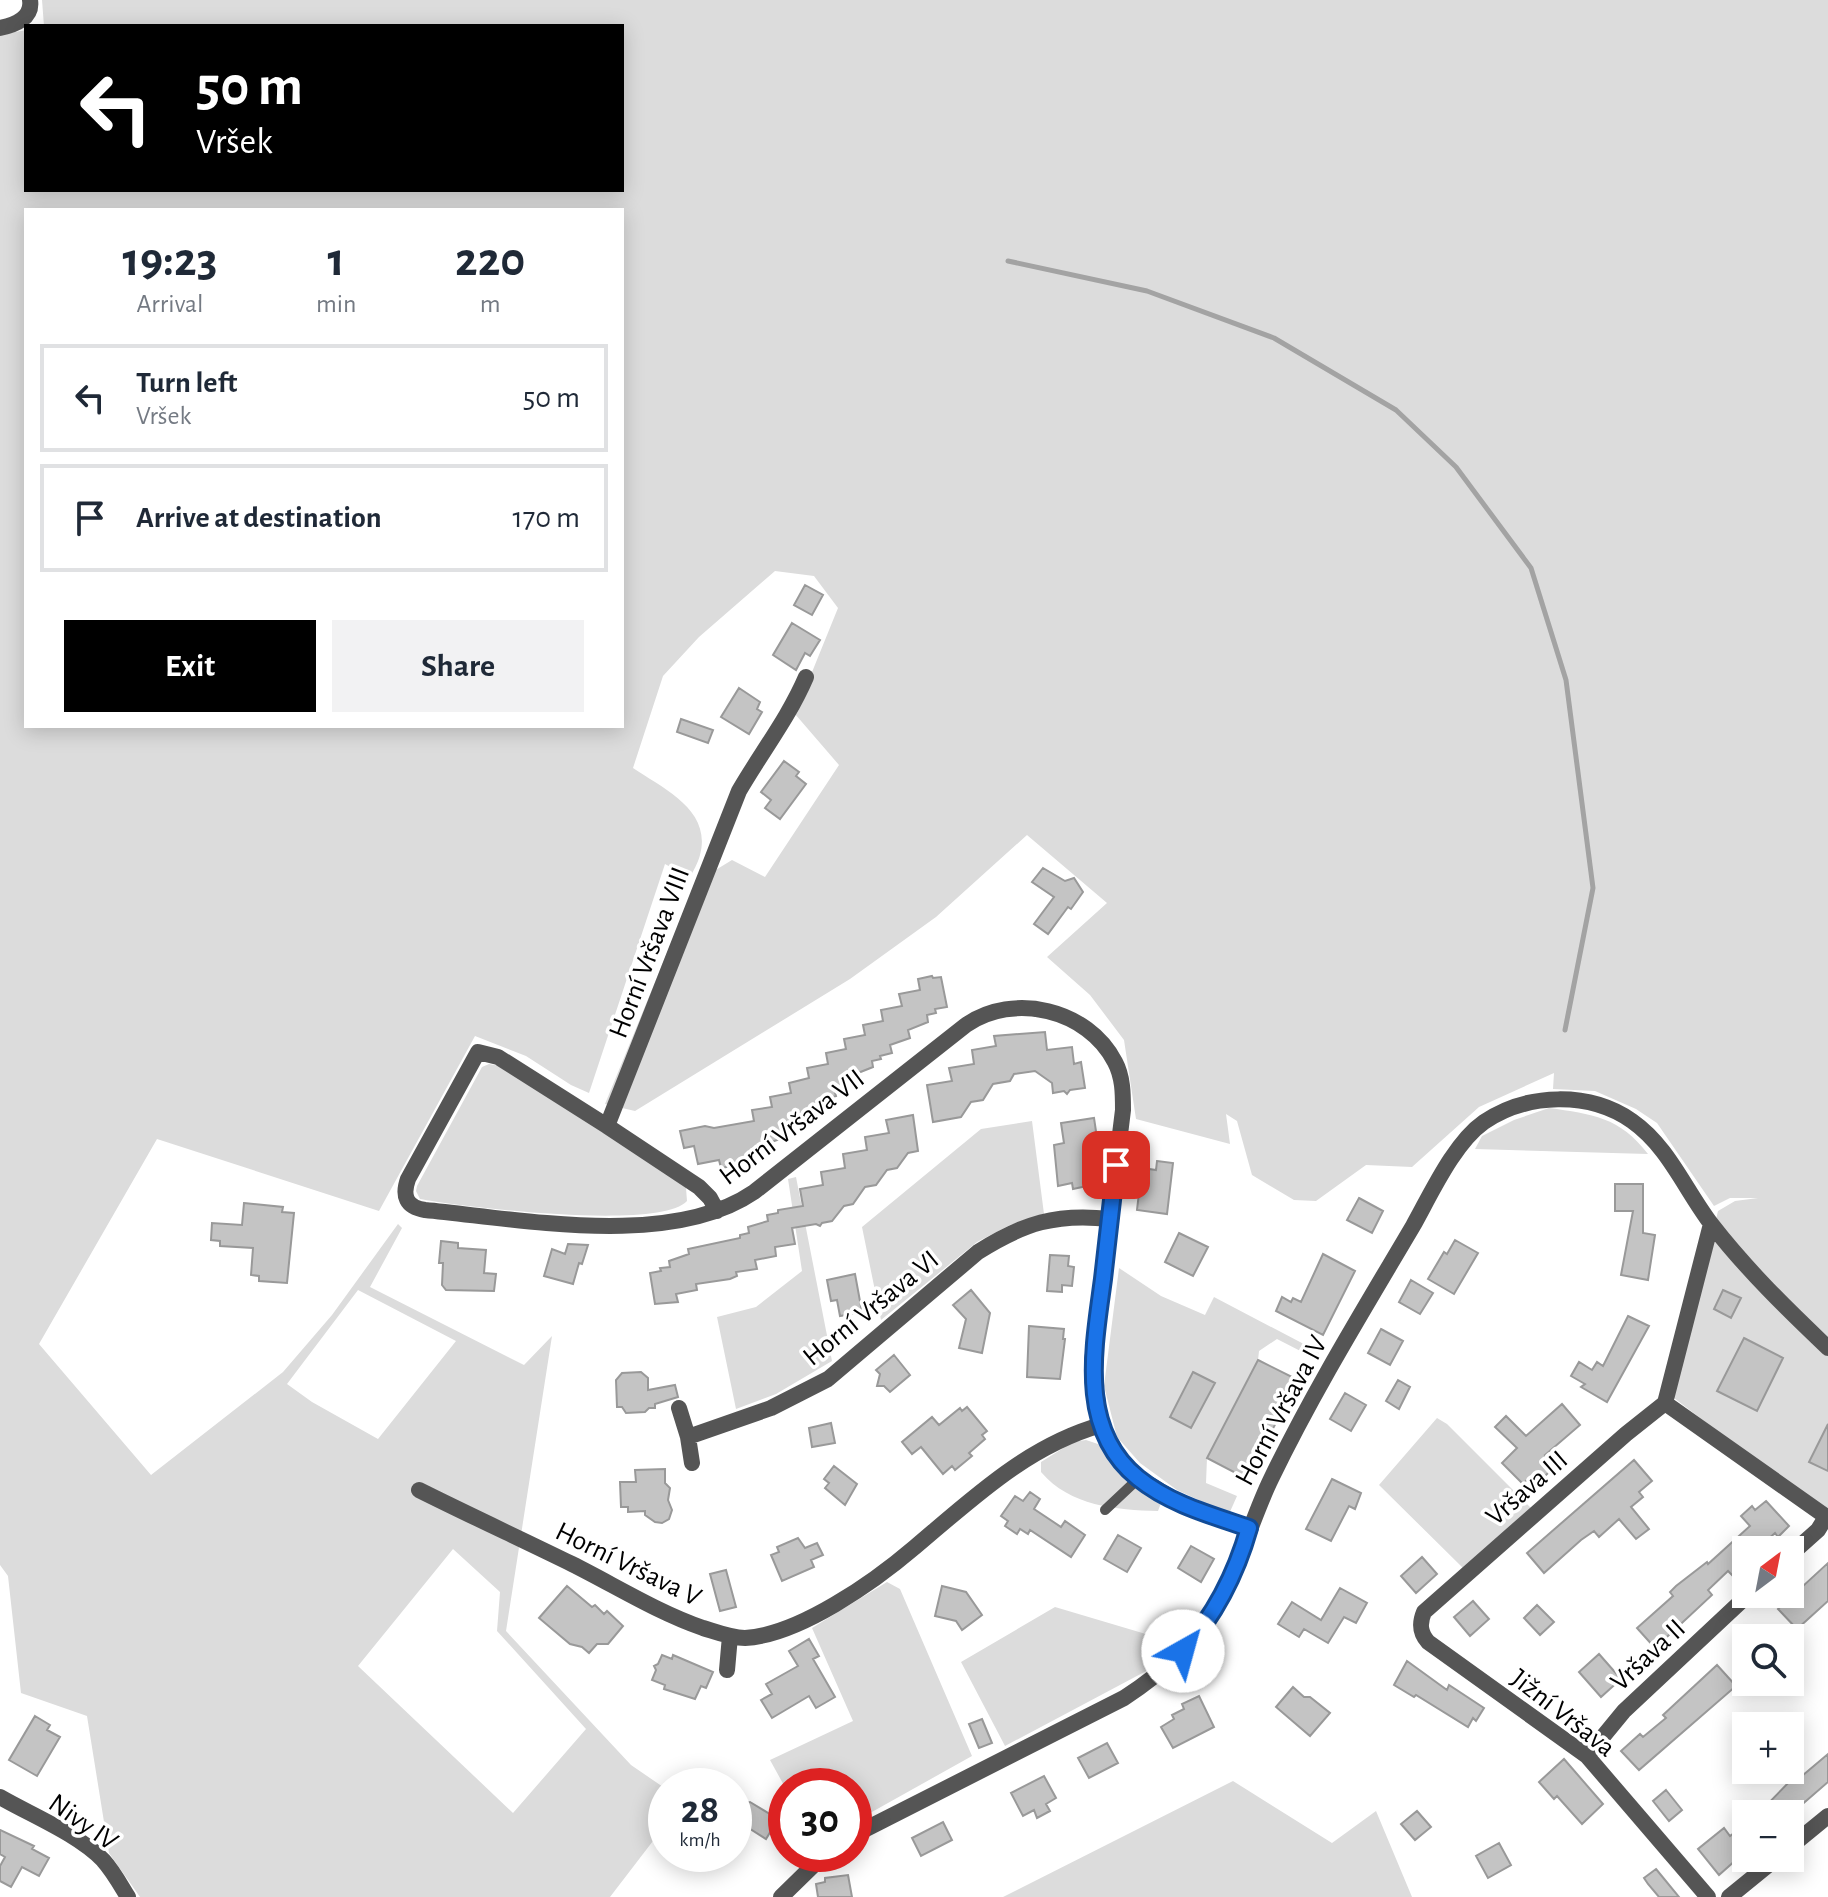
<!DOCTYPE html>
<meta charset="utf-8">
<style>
:root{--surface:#fff;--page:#f2f2f3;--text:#1f2937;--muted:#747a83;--line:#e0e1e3;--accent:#000}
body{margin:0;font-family:"Alegreya Sans",sans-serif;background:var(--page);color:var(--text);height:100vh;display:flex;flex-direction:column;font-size:30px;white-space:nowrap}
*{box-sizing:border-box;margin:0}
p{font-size:26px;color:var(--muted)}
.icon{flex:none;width:44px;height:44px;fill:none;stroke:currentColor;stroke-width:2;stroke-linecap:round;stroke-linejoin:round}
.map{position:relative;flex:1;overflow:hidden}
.drawer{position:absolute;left:24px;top:208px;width:600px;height:520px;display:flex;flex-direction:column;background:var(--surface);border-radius:0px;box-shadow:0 4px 20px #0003}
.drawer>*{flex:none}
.hud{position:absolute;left:24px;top:24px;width:600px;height:168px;border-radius:0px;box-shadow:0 4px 20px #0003;background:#000;color:#fff;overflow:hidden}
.needle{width:52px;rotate:32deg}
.tools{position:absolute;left:1732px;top:1536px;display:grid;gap:16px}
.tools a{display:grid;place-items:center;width:72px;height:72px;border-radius:0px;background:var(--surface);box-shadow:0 4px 20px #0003;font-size:40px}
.speed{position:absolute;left:648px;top:1768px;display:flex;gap:16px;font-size:40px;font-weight:700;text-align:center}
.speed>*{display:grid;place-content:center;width:104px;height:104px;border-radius:50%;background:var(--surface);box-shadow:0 4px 20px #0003;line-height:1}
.speed small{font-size:20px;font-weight:400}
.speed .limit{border:12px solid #d22;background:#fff;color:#111}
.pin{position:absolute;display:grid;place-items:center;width:68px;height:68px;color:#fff;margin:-34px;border-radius:16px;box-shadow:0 4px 12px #0006}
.me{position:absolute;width:88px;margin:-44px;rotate:38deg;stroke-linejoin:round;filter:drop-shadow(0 0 6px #0008)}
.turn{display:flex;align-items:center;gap:28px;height:168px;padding:0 40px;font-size:36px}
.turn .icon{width:104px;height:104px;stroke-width:2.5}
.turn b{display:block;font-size:56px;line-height:68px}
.eta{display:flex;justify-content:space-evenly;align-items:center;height:136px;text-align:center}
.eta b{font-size:48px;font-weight:700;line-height:56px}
.primary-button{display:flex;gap:16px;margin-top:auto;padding:16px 40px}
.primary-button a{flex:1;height:92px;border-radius:0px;background:var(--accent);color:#fff;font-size:32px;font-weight:700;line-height:92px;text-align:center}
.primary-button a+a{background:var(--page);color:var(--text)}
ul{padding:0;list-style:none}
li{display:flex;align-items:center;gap:24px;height:108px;margin:0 16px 12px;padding:0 24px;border:4px solid var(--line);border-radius:0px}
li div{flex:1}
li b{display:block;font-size:30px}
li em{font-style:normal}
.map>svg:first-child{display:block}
.green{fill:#dcdcdc;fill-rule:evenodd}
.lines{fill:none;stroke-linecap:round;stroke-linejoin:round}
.stream{stroke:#a3a3a3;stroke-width:5}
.building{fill:#c4c4c4;stroke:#999;stroke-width:2}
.lane{stroke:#555;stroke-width:10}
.street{stroke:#555;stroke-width:16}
.route-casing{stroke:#114b97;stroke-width:20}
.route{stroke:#1a73e8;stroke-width:14}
.labels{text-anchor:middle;stroke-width:7;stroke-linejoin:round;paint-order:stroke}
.street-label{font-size:28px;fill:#000;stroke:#fff}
</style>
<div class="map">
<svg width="1828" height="1897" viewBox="0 0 1828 1897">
<rect width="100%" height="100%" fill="#fff"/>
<path class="green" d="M42,0H1828V1509L1794,1490L1674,1398L1718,1211L1735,1201L1758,1198H1730L1714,1206L1657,1123L1636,1109L1595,1091L1553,1089L1554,1073L1479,1107L1412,1167L1366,1165L1316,1201L1294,1200L1252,1175L1237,1121L1226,1114L1230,1144L1136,1119L1124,1040L1090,995L1047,957L1107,903L1027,835L936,917L850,979L635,1111L605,1104L696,882L732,860L765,877L839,765L795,714L838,608L814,576L775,571L699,637L663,676L633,768C664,789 712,810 700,855C698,863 693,871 690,878L665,864L589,1093L571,1085L526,1056L475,1036L379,1211L157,1139L39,1344L151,1475L283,1372L332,1315L398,1224L402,1228L370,1287L524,1365L552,1336L506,1631L631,1765L666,1789V1824L610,1897H140L109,1853L87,1716L21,1693L8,1576L0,1565V35L26,30V190H622V26H44ZM26,210H622V726H26ZM358,1290L456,1341L378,1439L312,1402L287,1384ZM453,1549L500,1592L497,1631L586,1729L513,1813L358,1666Z
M489,1064L499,1066L677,1179L686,1188L687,1201C659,1231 464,1207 420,1199L416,1191L417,1186L482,1067Z
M1549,1108C1592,1114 1620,1117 1648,1154L1475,1149L1482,1136L1514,1120Z
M1032,1121L1044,1214L1010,1225L977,1242L881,1320L862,1227L981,1129Z
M796,1177L832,1361L776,1394L736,1409L717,1317L756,1307L802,1271L788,1179Z
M1119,1268L1161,1296L1205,1315L1214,1297L1319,1352L1318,1360L1277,1339L1259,1351L1258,1360L1207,1458L1206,1483L1237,1496L1229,1514L1177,1490L1140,1463L1117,1437L1104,1386Z
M1437,1418L1447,1424L1531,1508L1463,1568L1379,1485Z
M1086,1440L1101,1445L1127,1478L1161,1503L1158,1511C1116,1510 1070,1506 1041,1472V1462L1073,1442Z
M887,1582L900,1589L972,1756L854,1822V1786H786V1789L770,1760L853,1721L812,1628Z
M1055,1607L1176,1643L1150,1669L1005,1746L961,1662Z
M1233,1781L1332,1843L1376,1811L1412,1897H1003Z"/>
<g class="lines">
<path class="stream" d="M1008,261L1147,291L1274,338L1396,410L1456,467L1531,568L1566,680L1593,888L1565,1030"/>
</g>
<path class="building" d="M805,585L823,595L812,615L794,605Z
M792,623L820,640L810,656L805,653L796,670L773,655Z
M739,688L760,702L757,709L762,712L749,734L721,717Z
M681,719L713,730L708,743L677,732Z
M784,761L799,772L796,776L806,784L780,819L765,808L771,800L761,792Z
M1043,868L1065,881L1074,878L1083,892L1071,909L1068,907L1048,934L1034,924L1054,897L1032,882Z
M932,976L933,978L941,977L947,1007L935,1009L936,1013L927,1015L928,1022L908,1030L910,1038L890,1045L892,1053L880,1056L881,1059L872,1061L873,1067L853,1075L854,1081L834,1089L836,1096L825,1099V1102L816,1104L818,1111L798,1118L799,1125L787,1127L788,1130L779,1132L780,1139L760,1146L762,1154L750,1156L751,1159L742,1161V1164L721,1168L719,1160L698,1164L694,1146L684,1148L680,1131L705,1126L714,1128L754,1121L752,1110L772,1107L770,1097L791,1093L789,1083L809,1078L807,1068L828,1064L826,1053L846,1049L844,1039L865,1035L863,1025L883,1021L881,1010L902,1006L899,994L920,990L918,979Z
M1045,1032L1047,1050L1072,1047L1074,1064L1081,1062L1085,1088L1070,1090L1067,1094L1064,1091L1053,1093L1052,1083L1035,1071L1014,1074L1010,1081L993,1084L983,1100L971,1102L961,1117L933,1122L927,1085L952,1081L949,1068L974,1064L972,1050L996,1046L994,1036Z
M913,1115L918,1151L908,1153L897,1168L887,1170L876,1185L865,1187L853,1204L844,1206L832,1221L822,1223L820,1226L816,1224L792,1228L795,1244L775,1247L776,1256L755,1260L757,1269L736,1272L737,1276L730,1279L696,1284L697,1290L676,1294L678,1302L655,1304L650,1273L661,1271L660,1268L670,1267L669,1261L689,1254L688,1249L740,1238V1235L749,1233L748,1227L768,1221L767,1215L778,1213V1210L803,1206L800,1189L823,1185L821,1172L845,1168L843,1154L867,1150L865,1137L889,1133L886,1120Z
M1094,1118L1097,1138H1092L1095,1157L1089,1158L1092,1180L1086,1181L1087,1186L1073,1189L1072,1183L1058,1186L1054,1145L1064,1143L1061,1123Z
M1157,1161L1173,1163L1167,1214L1137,1210L1142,1168L1156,1170Z
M1615,1184H1643V1233L1655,1235L1648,1280L1621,1275L1633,1211H1615Z
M1359,1198L1383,1211L1372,1233L1347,1220Z
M244,1203L283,1207L282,1212L294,1213L287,1283L259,1281V1276L251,1275L253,1248L220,1246V1241L211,1240L212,1223L242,1225Z
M1179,1233L1208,1247L1193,1276L1165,1262Z
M1455,1240L1478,1253L1454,1294L1428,1279L1444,1252L1447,1254Z
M441,1241L458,1243V1248L486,1250L484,1273L496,1274L494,1291L446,1290L442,1285L443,1263H439Z
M568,1244L588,1245L582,1264L579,1263L573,1284L544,1276L552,1249L565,1254Z
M1323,1254L1355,1271L1323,1335L1276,1311L1282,1297L1291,1302L1293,1298L1301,1302Z
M1050,1255L1069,1256L1068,1266L1074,1267L1072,1286L1062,1285V1292L1047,1291Z
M855,1274L862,1312L840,1316L837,1300L831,1301L827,1280Z
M1411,1280L1433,1293L1420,1314L1399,1302Z
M971,1290L990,1313L982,1353L959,1348L966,1319L953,1305Z
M1723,1290L1741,1298L1731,1318L1714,1309Z
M1628,1316L1649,1326L1607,1402L1581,1387L1585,1384L1571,1376L1579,1362L1592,1370L1597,1362L1603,1366Z
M1029,1326L1064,1329L1063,1339H1065L1060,1379L1027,1377Z
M1381,1329L1403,1341L1390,1365L1368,1353Z
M1744,1338L1783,1358L1757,1411L1717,1391Z
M894,1355L910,1375L890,1392L884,1386H877L880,1374L876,1370Z
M1258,1360L1298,1380L1247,1479L1207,1458Z
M641,1372L648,1378V1390L675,1385L678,1397L655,1404V1408H649L645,1412L626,1413L622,1407H617L616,1380L622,1373Z
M1193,1372L1215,1383L1191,1428L1170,1417Z
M1398,1380L1410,1387L1399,1409L1386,1401Z
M1345,1393L1366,1405L1351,1431L1330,1419Z
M1562,1404L1580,1425L1545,1455L1555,1466L1544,1477L1529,1478L1523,1484L1502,1463L1517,1448L1495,1427L1506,1416L1526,1436Z
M967,1407L987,1431L982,1435L985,1439L969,1453L972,1456L955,1470L952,1466L943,1474L921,1447L912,1454L902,1442L932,1417L939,1425L960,1408L962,1411Z
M831,1423L835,1443L812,1447L809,1428Z
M1828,1424V1471L1809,1462Z
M1634,1460L1652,1481L1639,1492L1643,1497L1631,1507L1649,1529L1636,1539L1619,1519L1599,1537L1594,1531L1581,1540L1544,1573L1527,1553Z
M834,1466L857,1484L845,1505L825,1488L829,1483L824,1479Z
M665,1469V1483L670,1488L668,1500L672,1510L669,1519L662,1523L655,1522L645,1515V1511L628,1512V1507H621L620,1482H636L635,1470Z
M1332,1479L1361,1493L1355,1509L1349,1506L1331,1541L1306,1529Z
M1030,1492L1040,1499L1034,1509L1061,1527L1065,1521L1085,1535L1071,1557L1030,1530L1028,1534L1020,1529L1017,1534L1005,1526L1008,1521L1001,1516L1015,1496L1023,1501Z
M1766,1501L1789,1526L1778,1537L1775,1533L1756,1550H1746V1566L1734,1577L1728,1571L1708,1590L1712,1595L1655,1648L1637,1628L1673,1596L1670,1592L1676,1586L1707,1562L1708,1564L1750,1526L1741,1516L1752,1506L1755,1510Z
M1118,1535L1141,1548L1127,1572L1104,1559Z
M798,1538L805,1548L817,1543L823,1555L811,1560L814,1567L782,1581L771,1555L779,1552L777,1547Z
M1191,1546L1214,1559L1201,1582L1178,1568Z
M1422,1557L1437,1574L1416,1593L1401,1576Z
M1828,1563V1601L1797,1629L1778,1609Z
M726,1570L736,1607L720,1611L710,1574Z
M567,1586L592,1607L595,1605L604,1614L607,1611L623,1626L608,1644H597L589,1653L582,1647L570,1644L539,1618Z
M942,1586L966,1592L982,1615L962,1630L956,1621L935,1616Z
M1340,1588L1367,1603L1356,1623L1344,1617L1328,1643L1304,1629L1299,1637L1278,1624L1292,1602L1321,1620Z
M1473,1601L1489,1619L1470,1636L1454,1617Z
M1537,1605L1554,1622L1540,1635L1524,1618Z
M809,1639L819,1656L813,1659L835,1697L816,1708L809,1696L772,1718L761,1700L772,1694L766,1684L798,1666L789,1651Z
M1599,1654L1621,1679L1601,1697L1579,1672Z
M662,1655L672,1659L673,1655L713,1672L706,1688L701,1686L695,1699L664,1689L665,1685L652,1680L656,1670L654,1666L658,1664Z
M1407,1661L1447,1690L1449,1685L1484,1708L1476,1721L1473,1718L1468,1727L1416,1695L1414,1697L1394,1685Z
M1717,1665L1736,1686L1639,1770L1621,1751L1640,1734L1643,1737L1666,1718L1663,1715Z
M1293,1687L1304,1697H1310L1330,1713L1310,1736L1276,1707Z
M1199,1696L1214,1727L1173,1748L1161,1727L1174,1719L1172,1715L1184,1709L1182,1704Z
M35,1716L50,1725L47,1730L60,1737L37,1776L9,1760Z
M982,1719L992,1743L979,1748L969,1724Z
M1107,1743L1118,1763L1089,1778L1078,1758Z
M1828,1754V1782L1791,1814H1758L1793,1778L1796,1781Z
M1564,1759L1603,1804L1582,1824L1557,1796L1554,1799L1539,1782Z
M1044,1776L1056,1798L1046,1804L1050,1811L1037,1818L1034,1810L1023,1816L1011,1793Z
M1666,1790L1682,1810L1669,1821L1653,1801Z
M750,1802L778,1819L766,1839L747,1827L734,1830V1806Z
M1417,1811L1431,1827L1415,1840L1401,1824Z
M943,1822L952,1840L921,1856L912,1838Z
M1746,1824V1851L1719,1875L1698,1849L1724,1828L1730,1836Z
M0,1830L34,1846L32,1849L49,1858L39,1876L22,1867L11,1887L0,1881V1866L5,1857L0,1854Z
M1499,1843L1511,1865L1488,1878L1476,1856Z
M1656,1869L1679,1897H1659L1648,1884L1644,1878Z
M848,1875L852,1897H818L816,1884L825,1882V1878Z"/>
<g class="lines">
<path class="lane" d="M1105,1510L1139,1478"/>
<path class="street" d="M0,28C15,25 33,18 30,0
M607,1126L498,1057L478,1052L408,1179C402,1196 406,1207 425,1210C521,1219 671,1249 754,1192L966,1025C1013,992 1088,1009 1115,1062C1123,1077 1123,1094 1123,1110L1092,1362L1101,1425L1120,1460L1139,1478L1182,1504L1249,1528
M717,1211L710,1198L699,1187L607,1126L739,791C761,753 789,717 806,677
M1665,1403L1828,1518
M679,1408L688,1437L771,1408L828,1379L978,1252C1024,1223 1056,1213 1110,1219
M688,1437L692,1463
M419,1490C469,1515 521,1539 572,1564C616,1586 657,1612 703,1628C716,1632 731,1638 745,1638C799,1635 874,1582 915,1547C972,1499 1027,1446 1101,1425
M1790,1555L1818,1530L1826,1517
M727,1670L730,1636
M1587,1756L1624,1711L1749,1594
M0,1797C31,1815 78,1834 103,1860C113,1871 120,1884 128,1897
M854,1835L1124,1698C1161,1674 1194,1645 1217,1606C1240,1566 1251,1520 1271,1479C1313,1392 1364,1309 1413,1226C1431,1194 1454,1143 1484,1122C1527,1093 1589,1091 1632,1121C1669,1147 1685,1190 1712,1225C1747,1270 1787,1309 1828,1348
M1790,1847L1828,1816
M781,1897L825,1854
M1708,1897L1587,1756L1428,1642C1420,1633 1419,1624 1424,1612L1626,1434L1665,1403L1711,1224
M1729,1897L1777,1858"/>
</g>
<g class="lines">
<defs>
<path id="route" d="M1116,1165C1112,1203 1107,1241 1103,1279C1094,1347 1077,1429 1138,1478C1170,1504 1211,1515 1249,1528C1236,1574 1215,1615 1183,1651"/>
</defs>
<use href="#route" class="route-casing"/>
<use href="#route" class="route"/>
</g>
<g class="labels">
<g class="street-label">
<text transform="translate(648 952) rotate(-69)" y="10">Horní Vršava VIII</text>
<text transform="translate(791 1126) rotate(-37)" y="10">Horní Vršava VII</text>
<text transform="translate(870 1307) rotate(-39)" y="10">Horní Vršava VI</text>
<text transform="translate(1280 1410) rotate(-62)" y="10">Horní Vršava IV</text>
<text transform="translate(1526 1487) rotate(-41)" y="10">Vršava III</text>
<text transform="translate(629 1563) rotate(26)" y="10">Horní Vršava V</text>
<text transform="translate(1647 1654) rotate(-43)" y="10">Vršava II</text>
<text transform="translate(1564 1712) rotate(38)" y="10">Jižní Vršava</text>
<text transform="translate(84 1821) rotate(35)" y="10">Nivy IV</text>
</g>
</g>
</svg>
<div class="tools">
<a><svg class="needle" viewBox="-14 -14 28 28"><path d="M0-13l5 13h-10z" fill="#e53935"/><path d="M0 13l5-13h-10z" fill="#747a83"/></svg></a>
<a><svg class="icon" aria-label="search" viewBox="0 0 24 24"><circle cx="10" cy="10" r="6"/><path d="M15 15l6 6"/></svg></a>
<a>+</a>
<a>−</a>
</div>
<div class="speed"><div>28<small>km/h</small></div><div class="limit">30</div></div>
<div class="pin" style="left:1116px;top:1165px;background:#d93025"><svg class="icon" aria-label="arrive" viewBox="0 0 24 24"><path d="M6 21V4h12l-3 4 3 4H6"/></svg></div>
<svg class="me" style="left:1183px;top:1651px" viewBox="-20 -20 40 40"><circle r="19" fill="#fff"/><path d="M0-13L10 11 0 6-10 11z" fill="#1a73e8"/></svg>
<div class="hud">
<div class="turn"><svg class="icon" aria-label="left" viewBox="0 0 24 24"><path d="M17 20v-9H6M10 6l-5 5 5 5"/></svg><div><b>50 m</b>Vršek</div></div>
</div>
<section class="drawer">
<div class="eta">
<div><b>19:23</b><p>Arrival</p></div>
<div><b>1</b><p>min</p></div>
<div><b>220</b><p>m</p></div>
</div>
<ul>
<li><svg class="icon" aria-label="left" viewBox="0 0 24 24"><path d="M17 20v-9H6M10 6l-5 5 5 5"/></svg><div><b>Turn left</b><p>Vršek</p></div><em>50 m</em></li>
<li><svg class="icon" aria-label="arrive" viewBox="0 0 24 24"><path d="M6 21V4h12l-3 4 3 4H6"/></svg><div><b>Arrive at destination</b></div><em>170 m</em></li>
</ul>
<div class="primary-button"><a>Exit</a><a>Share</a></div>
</section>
</div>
